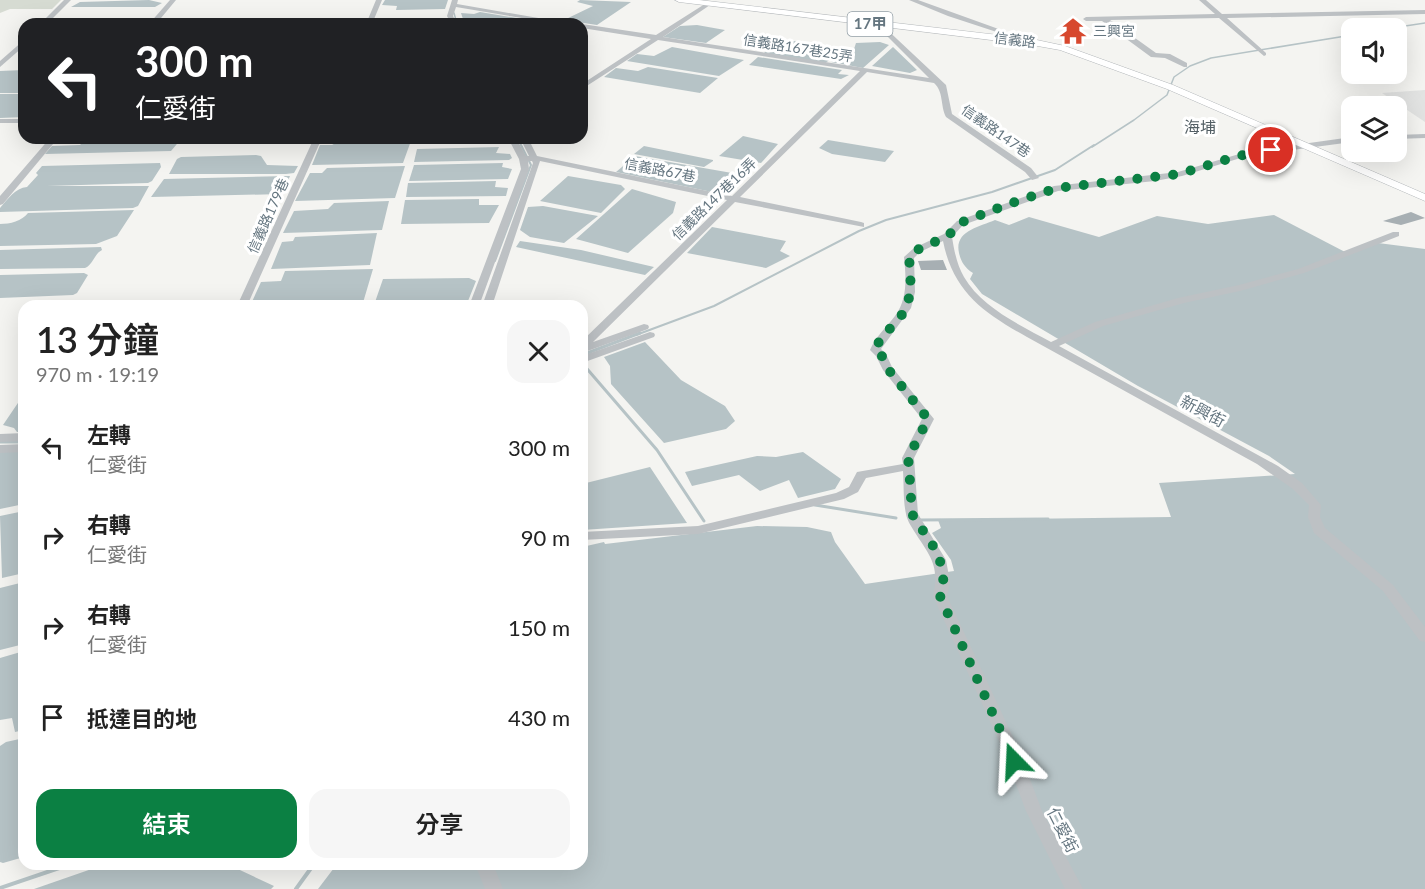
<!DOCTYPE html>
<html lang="zh-TW">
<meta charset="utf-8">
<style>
:root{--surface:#fff;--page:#f6f6f6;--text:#222;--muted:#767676;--accent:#0b8043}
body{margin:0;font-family:Lato,"Noto Sans TC",sans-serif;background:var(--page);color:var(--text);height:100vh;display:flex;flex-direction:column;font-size:22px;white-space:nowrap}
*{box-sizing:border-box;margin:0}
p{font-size:20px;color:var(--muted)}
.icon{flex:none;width:33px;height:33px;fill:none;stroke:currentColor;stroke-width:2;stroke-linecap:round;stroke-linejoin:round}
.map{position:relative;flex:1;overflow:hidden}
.details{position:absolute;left:18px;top:300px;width:570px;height:570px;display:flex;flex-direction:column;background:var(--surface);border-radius:18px;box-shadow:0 6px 24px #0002}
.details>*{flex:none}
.guide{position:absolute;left:18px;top:18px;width:570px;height:126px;border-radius:18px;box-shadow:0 6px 24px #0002;background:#202124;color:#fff;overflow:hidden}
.tools{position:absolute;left:1341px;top:18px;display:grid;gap:12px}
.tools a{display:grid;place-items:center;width:66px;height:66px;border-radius:12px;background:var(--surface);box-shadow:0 6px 24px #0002;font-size:30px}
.pin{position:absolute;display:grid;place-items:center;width:51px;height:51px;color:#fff;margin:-26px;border:3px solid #fff;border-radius:50%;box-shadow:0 2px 6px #0007}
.me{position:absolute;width:66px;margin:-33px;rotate:339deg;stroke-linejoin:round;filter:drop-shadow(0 0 4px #0008)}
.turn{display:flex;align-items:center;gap:21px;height:126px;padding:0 18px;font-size:27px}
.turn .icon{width:78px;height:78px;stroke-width:2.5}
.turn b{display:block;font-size:42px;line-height:51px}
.round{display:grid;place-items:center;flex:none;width:63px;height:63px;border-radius:18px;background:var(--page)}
.summary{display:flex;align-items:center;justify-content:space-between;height:102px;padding:0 18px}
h1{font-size:36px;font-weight:600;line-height:45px}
.action{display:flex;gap:12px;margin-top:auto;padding:12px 18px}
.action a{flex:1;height:69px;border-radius:18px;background:var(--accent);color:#fff;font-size:24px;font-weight:600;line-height:69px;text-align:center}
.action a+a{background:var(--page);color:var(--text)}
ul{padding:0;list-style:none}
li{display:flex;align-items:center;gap:18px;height:90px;padding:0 18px}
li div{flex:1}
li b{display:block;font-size:22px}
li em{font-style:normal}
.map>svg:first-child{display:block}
.built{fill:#e2e3e2}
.green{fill:#d6dbd2}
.water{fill:#b6c3c6}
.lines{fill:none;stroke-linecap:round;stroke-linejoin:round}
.stream-far3{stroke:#b6c3c6;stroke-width:1.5}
.stream-far2{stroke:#b6c3c6;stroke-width:2}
.stream-far1{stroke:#b6c3c6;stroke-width:3}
.stream{stroke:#b6c3c6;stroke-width:4}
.building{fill:#a7afb3}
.major-casing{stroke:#b3b7ba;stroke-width:1}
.minor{fill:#bdc1c4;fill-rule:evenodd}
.major{fill:#fff;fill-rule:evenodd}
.route{stroke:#0b8043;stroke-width:10;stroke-dasharray:0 18}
.labels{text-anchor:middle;stroke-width:6;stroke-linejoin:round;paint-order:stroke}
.far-poi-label{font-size:14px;fill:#657680;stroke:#fff;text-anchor:start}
.far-street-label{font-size:14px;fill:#657680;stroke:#fff}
.shield{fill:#fff;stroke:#939fa6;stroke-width:1.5}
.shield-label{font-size:15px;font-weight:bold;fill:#657680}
.far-quarter-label{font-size:16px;fill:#535f65;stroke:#fff}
.street-label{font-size:16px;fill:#657680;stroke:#fff}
</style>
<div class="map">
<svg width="1425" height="889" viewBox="0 0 1425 889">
<rect width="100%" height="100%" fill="#f4f4f1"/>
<path class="built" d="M1425,90V122L1382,93Z"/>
<path class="green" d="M0,0H61L52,9H10L0,13Z"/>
<path class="water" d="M149,0L162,3L155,7H71L80,2Z
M385,0H448L445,9L396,10L397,6L382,5Z
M580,0L631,2L597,25L564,20L593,6L577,2Z
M480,12L547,23L476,24L464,22L461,13L474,14Z
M697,25L725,30L706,43L663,37L680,26Z
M780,39L847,49L825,63L764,53Z
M880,42L889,45L863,68L831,62L854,49L856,43Z
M672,47L744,60L719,76L627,61L637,54L654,56Z
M893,47L917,70L910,73L872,66Z
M758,57L842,70L838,74L849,75L841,79L749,65Z
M648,67L718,78L700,93L604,77L616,68L638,71Z
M24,70V93H0V71Z
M0,94H24V117L0,118Z
M743,136L778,144L761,163L719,156Z
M87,138H182L171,151L45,154L52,146L80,145Z
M412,138L403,163L312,165L320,145H332L341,140Z
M828,140L894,151L885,162L832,154L819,148Z
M644,146L713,160V161L704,167L634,154Z
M499,147L496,153L510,154L512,158L509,160L414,162L417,149Z
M256,155L261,156L267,165L298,166L294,173L286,174H169L177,159L181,157Z
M635,156L732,173L712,192L616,172Z
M160,163L161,167L152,181L148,183L47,186H149L138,206L133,208L0,212V208C8,199 15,188 27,187L38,175L36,173L42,166Z
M503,163L502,167L512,169L508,179L409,181L414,165Z
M405,166L395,198L295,201L310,173H322L327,168Z
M290,176L282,194L151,197L164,179Z
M568,176L621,185L625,189L601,213L540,201Z
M496,181L495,187L508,188L506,196L406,197L408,183Z
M632,189L676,202L673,213L628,253L576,239Z
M479,199V205H499L489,223L401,224L405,200Z
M389,201L382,230L283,233L294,211L328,209L334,203Z
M543,206L598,216L564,243L530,237L520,230L528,207Z
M134,210L117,236L96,244L0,246V224C10,224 22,221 28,213Z
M1274,215L1347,253L1378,243L1425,249V889H318L337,864H582V547L604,542L605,544L757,526L807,527L831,532L835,542L865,584L954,571L951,560L932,533L941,528L938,520L1171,517L1159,483L1295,474L1269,456L1138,386L982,294L970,279L973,273C965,268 961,262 959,253C954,231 979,227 995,220L1009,225L1029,217L1099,237L1157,216L1208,224Z
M712,227L786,241L780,251L790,256L766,268L687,253Z
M377,233L370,265L271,269L282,242L293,241L295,237Z
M520,241L581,250L654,267L645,275L516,247Z
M101,247L102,250C94,254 93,265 85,268L0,269V250Z
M373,269L362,306H250L261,282L281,281L285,271Z
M84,273L88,275L77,293L73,295L0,298V275Z
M469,278L476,281L466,306L374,305L383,279Z
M645,342L681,380L725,406L735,421L726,429L664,443L611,384L610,366L604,357Z
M24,394V432H17L14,428L3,425Z
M24,450V504L0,509V451Z
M803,452L841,479L835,489L798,498L789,480L760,491L739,475L692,486L685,472L757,456L776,457Z
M650,467L687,523L582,530V484Z
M24,511V573L2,578L0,516Z
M24,582V644L0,650V588Z
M24,651V730L15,732L12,718L0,720V658Z
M24,738V857L3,863L0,862V746L6,742Z
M106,864H227L274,886L271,889H34Z"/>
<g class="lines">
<path class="stream-far3" d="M454,13L457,24
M1392,28L1425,23
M517,138L522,147
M1092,147L1134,120L1167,95L1174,77L1190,66L1211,58L1352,35"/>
<path class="stream-far2" d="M495,261L531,165L521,145
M636,335L714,306L859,231L886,220L992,192L1055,170L1094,145"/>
<path class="stream-far1" d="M582,355L640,333
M582,363L657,450L704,521
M0,442H24
M815,505L896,518
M920,520L1048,519"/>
<path class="stream" d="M0,888L71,864
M296,889L314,864"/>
</g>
<path class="building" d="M1411,212L1425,218L1401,225L1383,221Z
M943,260L947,270H921L918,261Z"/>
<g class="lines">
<defs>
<path id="major" d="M675,0H699L1032,39L1065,46L1173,85L1425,194V201L1167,89L1060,50L1032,45L679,2Z"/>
</defs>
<use href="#major" class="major-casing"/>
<path class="minor" d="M64,0H71L47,24H40Z
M170,0H176L156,24H149Z
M376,0H382L372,24H366Z
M452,0H458L457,4L573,24H558L456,7L453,16L457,24H451L447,16Z
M909,0H918L1035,42L1030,43L948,16Z
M1199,0H1206L1222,14L1425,10V14L1227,18L1266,53V55L1264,56L1219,18L1110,20L1156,53L1170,54L1187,63V67H1184L1165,58L1151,57L1102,21H1086L1083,19L1086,17L1215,14Z
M708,2L711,4L710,5L663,37L929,78L876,25L881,24L946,85L952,114L1031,168L1039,178L1032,180L1025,172L946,117C940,105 944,92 934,83L867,72L740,197L861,222L864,223V227L735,202L593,342L644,324L648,325L649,327L648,329L582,353V341L727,200L540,161L492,306H482L533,163L532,161H528L529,169L479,306H469L521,169L519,159L508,138H516L526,156H529L520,138H528L537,156L732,196L860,71L658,40L582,89V84L651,39L582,28V24L656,35Z
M24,40V46L0,67V61Z
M0,119H24V123H0Z
M1425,134V138L1396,139V135Z
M1352,137V142L1247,156L1182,176L1155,181L1058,191L963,225L952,237C954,250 957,265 964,277C982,308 1022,326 1051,342L1095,322L1178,298L1239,285L1298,269L1393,232H1399V236L1304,273L1240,291L1184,303L1103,326L1059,346L1278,466L1302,483L1321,505L1320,517L1325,528L1393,585L1425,627V642L1420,641L1383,591L1314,533L1308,517L1309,505L1293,489L1257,464L1027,337C984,313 953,292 943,241L920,252L914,258L915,292L911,308L881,349L886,354L892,367L934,419L914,458L918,514L946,560L950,582L947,596L1019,750L1042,811L1083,889H1065L1026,811L1003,750L933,596C940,565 930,556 914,531C911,526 907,520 906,514C903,500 904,484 903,471L866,478L858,492L844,499L698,534L582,540V532L698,526L836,493L849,487L857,472L903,464L902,458L922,419L883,370L876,356L870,350C876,336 886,328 895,316C908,299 906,277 904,257L914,248L944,234L957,221L1054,186L1178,172L1246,152Z
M50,138H58L3,204L0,205V196Z
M314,138H322L247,306H237Z
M650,332L654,333L655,335L654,337L582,363V356Z
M24,433V441L0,442V434Z
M24,444V452L0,453V445Z
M475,864H493L503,889H485Z"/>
<use href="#major" class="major"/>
</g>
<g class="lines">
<path class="route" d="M1014,761L940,596L944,584L940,561L937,552L912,514L909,466L908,458L928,419L887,368L881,354L875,350C879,339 887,332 895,323C914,304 911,282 909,257L917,250L948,236L960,223L1006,205L1057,188L1179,174L1238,156L1271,150"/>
</g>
<defs>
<symbol id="temple-bare" viewBox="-9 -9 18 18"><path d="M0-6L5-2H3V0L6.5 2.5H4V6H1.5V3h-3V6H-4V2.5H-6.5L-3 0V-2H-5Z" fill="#d7482e" stroke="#fff" stroke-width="2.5" paint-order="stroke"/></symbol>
</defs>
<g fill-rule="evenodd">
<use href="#temple-bare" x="1054" y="12" width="38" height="38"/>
</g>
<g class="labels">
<g class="far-poi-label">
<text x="1093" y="36">三興宮</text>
</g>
<g class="far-street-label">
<text transform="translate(1015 40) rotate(7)" y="5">信義路</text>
<text transform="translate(798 48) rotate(9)" y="5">信義路167巷25弄</text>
<text transform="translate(996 131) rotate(35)" y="5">信義路147巷</text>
<text transform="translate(660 170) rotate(11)" y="5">信義路67巷</text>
<text transform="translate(714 199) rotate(-44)" y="5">信義路147巷16弄</text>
<text transform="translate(268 216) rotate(-66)" y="5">信義路179巷</text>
</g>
<rect class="shield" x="847.5" y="12" width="45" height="24" rx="4.5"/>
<g class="shield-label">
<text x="870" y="29">17甲</text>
</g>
<g class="far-quarter-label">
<text x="1200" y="133">海埔</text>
</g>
<g class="street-label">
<text transform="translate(1203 411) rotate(28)" y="6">新興街</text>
<text transform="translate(1063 830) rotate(63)" y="6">仁愛街</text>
</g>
</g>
</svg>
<div class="tools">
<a><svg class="icon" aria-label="sound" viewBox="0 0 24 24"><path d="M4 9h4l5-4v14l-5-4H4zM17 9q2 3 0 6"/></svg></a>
<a><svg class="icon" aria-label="layers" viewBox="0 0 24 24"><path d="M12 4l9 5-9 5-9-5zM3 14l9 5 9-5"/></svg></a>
</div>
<div class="pin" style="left:1271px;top:150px;background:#d93025"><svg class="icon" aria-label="arrive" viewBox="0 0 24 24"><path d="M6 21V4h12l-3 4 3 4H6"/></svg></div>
<svg class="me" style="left:1014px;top:761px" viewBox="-20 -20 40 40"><path d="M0-17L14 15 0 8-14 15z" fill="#0b8043" stroke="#fff" stroke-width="4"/></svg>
<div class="guide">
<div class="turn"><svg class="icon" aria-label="left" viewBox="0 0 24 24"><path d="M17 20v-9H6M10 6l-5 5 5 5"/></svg><div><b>300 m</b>仁愛街</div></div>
</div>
<section class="details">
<div class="summary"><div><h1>13 分鐘</h1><p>970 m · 19:19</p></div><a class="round"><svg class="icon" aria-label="close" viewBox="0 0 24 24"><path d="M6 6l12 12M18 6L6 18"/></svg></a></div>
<ul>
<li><svg class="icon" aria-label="left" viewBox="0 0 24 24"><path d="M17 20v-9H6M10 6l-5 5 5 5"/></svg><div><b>左轉</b><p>仁愛街</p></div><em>300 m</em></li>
<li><svg class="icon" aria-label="right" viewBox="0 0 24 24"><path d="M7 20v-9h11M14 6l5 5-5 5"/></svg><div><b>右轉</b><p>仁愛街</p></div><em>90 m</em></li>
<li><svg class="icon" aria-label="right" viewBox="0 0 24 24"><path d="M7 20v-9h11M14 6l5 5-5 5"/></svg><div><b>右轉</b><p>仁愛街</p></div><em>150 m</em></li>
<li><svg class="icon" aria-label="arrive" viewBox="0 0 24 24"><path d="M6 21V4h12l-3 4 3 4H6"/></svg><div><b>抵達目的地</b></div><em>430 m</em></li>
</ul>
<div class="action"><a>結束</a><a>分享</a></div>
</section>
</div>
